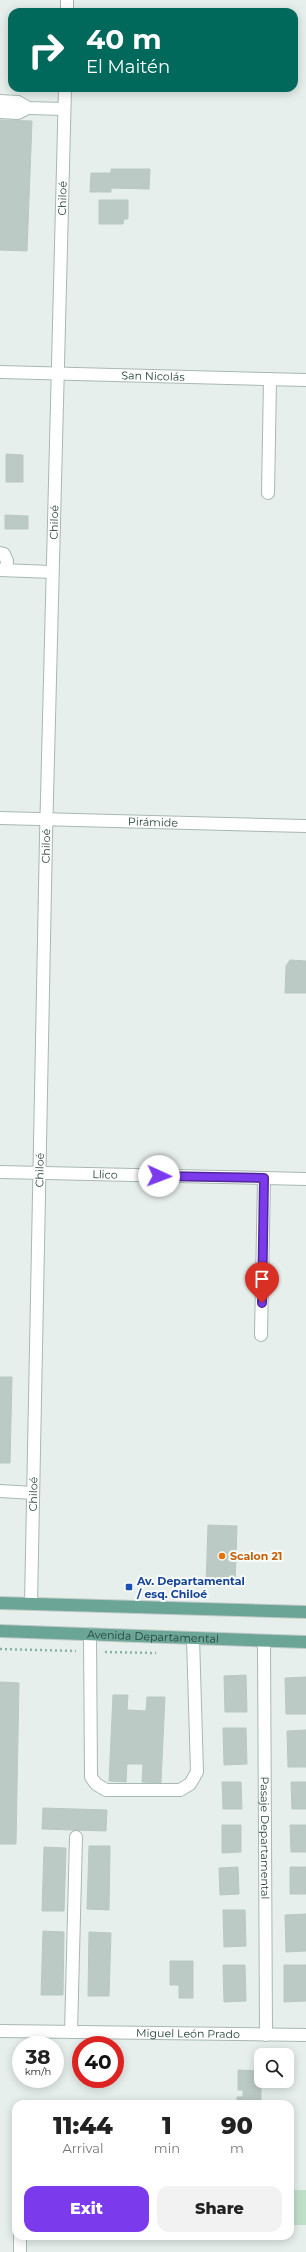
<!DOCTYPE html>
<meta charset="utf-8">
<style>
:root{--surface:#fff;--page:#f2f2f2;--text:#222;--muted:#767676;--accent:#7c3aed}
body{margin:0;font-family:Montserrat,sans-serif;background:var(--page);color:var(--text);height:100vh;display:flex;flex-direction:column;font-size:15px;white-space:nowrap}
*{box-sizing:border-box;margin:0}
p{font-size:13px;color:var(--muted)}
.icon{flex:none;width:22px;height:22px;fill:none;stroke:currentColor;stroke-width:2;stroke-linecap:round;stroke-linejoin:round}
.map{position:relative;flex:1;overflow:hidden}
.side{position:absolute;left:12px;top:2100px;width:282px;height:140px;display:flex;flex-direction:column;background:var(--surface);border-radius:12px;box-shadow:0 2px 10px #0003}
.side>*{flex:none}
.guide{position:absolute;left:8px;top:8px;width:290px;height:84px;border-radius:12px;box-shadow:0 2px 10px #0003;background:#00695c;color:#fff;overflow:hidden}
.controls{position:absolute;left:254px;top:2048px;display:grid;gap:8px}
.controls a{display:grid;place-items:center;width:40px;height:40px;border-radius:8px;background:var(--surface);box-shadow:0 2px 10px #0003;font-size:20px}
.speed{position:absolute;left:12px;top:2036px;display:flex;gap:8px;font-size:20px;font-weight:700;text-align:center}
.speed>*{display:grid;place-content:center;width:52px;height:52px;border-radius:50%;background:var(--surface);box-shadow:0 2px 10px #0003;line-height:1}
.speed small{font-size:10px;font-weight:400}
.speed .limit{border:6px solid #d22;background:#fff;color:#111}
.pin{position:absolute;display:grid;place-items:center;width:34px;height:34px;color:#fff;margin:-41px -17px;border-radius:50% 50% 50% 0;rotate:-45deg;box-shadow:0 0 4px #0007}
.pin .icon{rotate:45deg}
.me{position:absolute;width:44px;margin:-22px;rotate:92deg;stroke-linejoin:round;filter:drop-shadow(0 0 3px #0008)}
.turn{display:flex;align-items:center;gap:14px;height:84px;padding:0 12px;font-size:18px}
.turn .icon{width:52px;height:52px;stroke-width:2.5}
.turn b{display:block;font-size:28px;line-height:34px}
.eta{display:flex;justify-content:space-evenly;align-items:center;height:68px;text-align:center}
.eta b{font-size:24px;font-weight:800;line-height:28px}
.primary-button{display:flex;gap:8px;margin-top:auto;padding:8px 12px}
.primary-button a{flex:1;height:46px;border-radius:12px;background:var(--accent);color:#fff;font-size:16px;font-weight:800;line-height:46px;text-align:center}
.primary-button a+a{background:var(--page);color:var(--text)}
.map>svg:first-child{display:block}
.green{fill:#bfe0c8}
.building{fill:#bbcac4;stroke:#b8c9c2}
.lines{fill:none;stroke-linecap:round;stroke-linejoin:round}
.minor-casing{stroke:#a8b8b2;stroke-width:14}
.major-casing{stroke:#c2cac8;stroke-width:14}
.path{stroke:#86b3a5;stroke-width:2.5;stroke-dasharray:2 3;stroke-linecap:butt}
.minor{stroke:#fff;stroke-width:12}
.major{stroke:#6aa596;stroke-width:12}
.route-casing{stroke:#51269a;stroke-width:10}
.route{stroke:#7c3aed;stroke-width:7}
.food-dot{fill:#e8710a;stroke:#f7fbf9;stroke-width:1.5}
.transit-dot{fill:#1a4fb4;stroke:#f7fbf9;stroke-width:1.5}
.labels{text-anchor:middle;stroke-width:4;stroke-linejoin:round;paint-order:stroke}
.street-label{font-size:11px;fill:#24423a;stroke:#f7fbf9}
.food-label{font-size:11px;font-weight:bold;fill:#c56008;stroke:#f7fbf9;text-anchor:start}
.transit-label{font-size:11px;font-weight:bold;fill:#164399;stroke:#f7fbf9;text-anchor:start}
</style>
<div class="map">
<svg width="306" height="2252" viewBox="0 0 306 2252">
<rect width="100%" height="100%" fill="#e6efeb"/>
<path class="green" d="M290,2190H306V2225H290Z"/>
<path class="building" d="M0,120L32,121L27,251L0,250Z
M111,169H150L149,189L111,188V192H90L91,173H111Z
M99,200H128V219H124L123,224H99Z
M6,454L23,455V482H6Z
M5,515L28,516V529H5Z
M290,960L306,961V993H285L286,966Z
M0,1377H12L10,1463H0Z
M208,1525L237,1526L235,1586L206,1585Z
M246,1675L247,1712H225L224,1676Z
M306,1677V1714H286L285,1678Z
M0,1682L19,1683L16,1844H0Z
M113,1695H128L127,1710L146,1711L147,1697H165L161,1783L142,1782L143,1764H127L126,1782L109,1781Z
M223,1728H246L247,1764L224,1765Z
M306,1730V1767H288L287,1731Z
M222,1782H241L242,1809H223Z
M291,1782H306V1809H292Z
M43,1808L107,1810L106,1831L42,1829Z
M222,1825H241V1852L222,1853Z
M290,1825H306V1852H291Z
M89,1846H110L109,1910L87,1909Z
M44,1847L66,1848L64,1911H42Z
M238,1867L239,1894L220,1895L219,1868Z
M290,1867H306V1894H290Z
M223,1910H245L246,1946L224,1947Z
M306,1914V1951L286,1952L285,1915Z
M43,1931L64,1932L63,1995H41Z
M89,1932L111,1933L109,1996H88Z
M170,1961H193V1998H179V1985H170Z
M223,1965H245L246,2001L224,2002Z
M284,1965H306V2001L284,2002Z
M238,2070L261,2071V2104H237V2097H243V2090H238Z"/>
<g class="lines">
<defs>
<g id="minor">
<path d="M67,12V0"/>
<path d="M0,101L18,102L28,108L64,109"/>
<path d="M0,112L18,113L28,108"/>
<path id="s1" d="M0,372L306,380"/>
<path d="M268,493L270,379"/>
<path d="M0,553L4,554L7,561L6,570"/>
<path d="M0,570L52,572"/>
<path id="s2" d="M0,818L306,826"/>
<path id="s3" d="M0,1172L306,1179"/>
<path d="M261,1335L264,1178"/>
<path d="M0,1491L33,1493"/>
<path id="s4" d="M31,1604L46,837L65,88"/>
<path d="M90,1634L91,1777L96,1784L106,1790H180L190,1784L197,1772L193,1638"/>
<path id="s5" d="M264,1641L266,2035"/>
<path id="s6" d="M0,2031L306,2035"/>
<path d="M71,2032L76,1837"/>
<path d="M20,2236V2252"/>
</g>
<g id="major">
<path d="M0,1603L306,1612"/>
<path id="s7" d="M0,1631L306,1642"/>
</g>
</defs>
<use href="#minor" class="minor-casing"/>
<use href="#major" class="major-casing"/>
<path class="path" d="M0,1649L76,1651
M105,1652L156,1653"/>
<use href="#minor" class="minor"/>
<use href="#major" class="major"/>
</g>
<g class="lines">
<defs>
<path id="route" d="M159,1176L264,1178L262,1303"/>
</defs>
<use href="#route" class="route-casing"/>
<use href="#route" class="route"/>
</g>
<circle class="food-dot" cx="222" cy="1556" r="4"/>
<rect class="transit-dot" x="125" y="1583" width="8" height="8" rx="2"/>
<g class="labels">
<g class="street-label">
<text dy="4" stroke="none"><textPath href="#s4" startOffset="1406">Chiloé</textPath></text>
<text dy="4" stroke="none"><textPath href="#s1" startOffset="153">San Nicolás</textPath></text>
<text dy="4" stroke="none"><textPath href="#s4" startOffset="1082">Chiloé</textPath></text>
<text dy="4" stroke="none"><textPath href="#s2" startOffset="153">Pirámide</textPath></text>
<text dy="4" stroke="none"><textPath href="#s4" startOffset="758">Chiloé</textPath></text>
<text dy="4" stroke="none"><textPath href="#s4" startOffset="434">Chiloé</textPath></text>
<text dy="4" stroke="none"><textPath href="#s3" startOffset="105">Llico</textPath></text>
<text dy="4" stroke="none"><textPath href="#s4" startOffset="110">Chiloé</textPath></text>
<text dy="4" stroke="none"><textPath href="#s7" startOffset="153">Avenida Departamental</textPath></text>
<text dy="4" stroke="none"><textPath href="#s5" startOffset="197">Pasaje Departamental</textPath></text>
<text dy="4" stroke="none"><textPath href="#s6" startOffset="188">Miguel León Prado</textPath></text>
</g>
<g class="food-label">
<text x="230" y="1560">Scalon 21</text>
</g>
<g class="transit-label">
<text x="137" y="1585">Av. Departamental<tspan x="137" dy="13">/ esq. Chiloé</tspan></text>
</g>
</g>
</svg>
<div class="controls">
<a><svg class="icon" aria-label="search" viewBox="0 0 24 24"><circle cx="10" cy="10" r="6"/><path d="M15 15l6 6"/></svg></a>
</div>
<div class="speed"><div>38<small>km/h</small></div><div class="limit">40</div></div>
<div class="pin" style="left:262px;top:1303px;background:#d93025"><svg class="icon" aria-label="arrive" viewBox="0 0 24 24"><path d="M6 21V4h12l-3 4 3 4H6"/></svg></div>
<svg class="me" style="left:159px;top:1176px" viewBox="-20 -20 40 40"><circle r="19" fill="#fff"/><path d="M0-13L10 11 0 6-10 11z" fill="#7c3aed"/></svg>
<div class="guide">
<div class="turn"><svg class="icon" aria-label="right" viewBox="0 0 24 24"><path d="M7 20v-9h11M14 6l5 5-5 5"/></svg><div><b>40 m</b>El Maitén</div></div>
</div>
<section class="side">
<div class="eta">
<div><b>11:44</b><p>Arrival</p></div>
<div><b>1</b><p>min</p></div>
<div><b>90</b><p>m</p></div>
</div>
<div class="primary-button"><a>Exit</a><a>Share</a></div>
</section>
</div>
